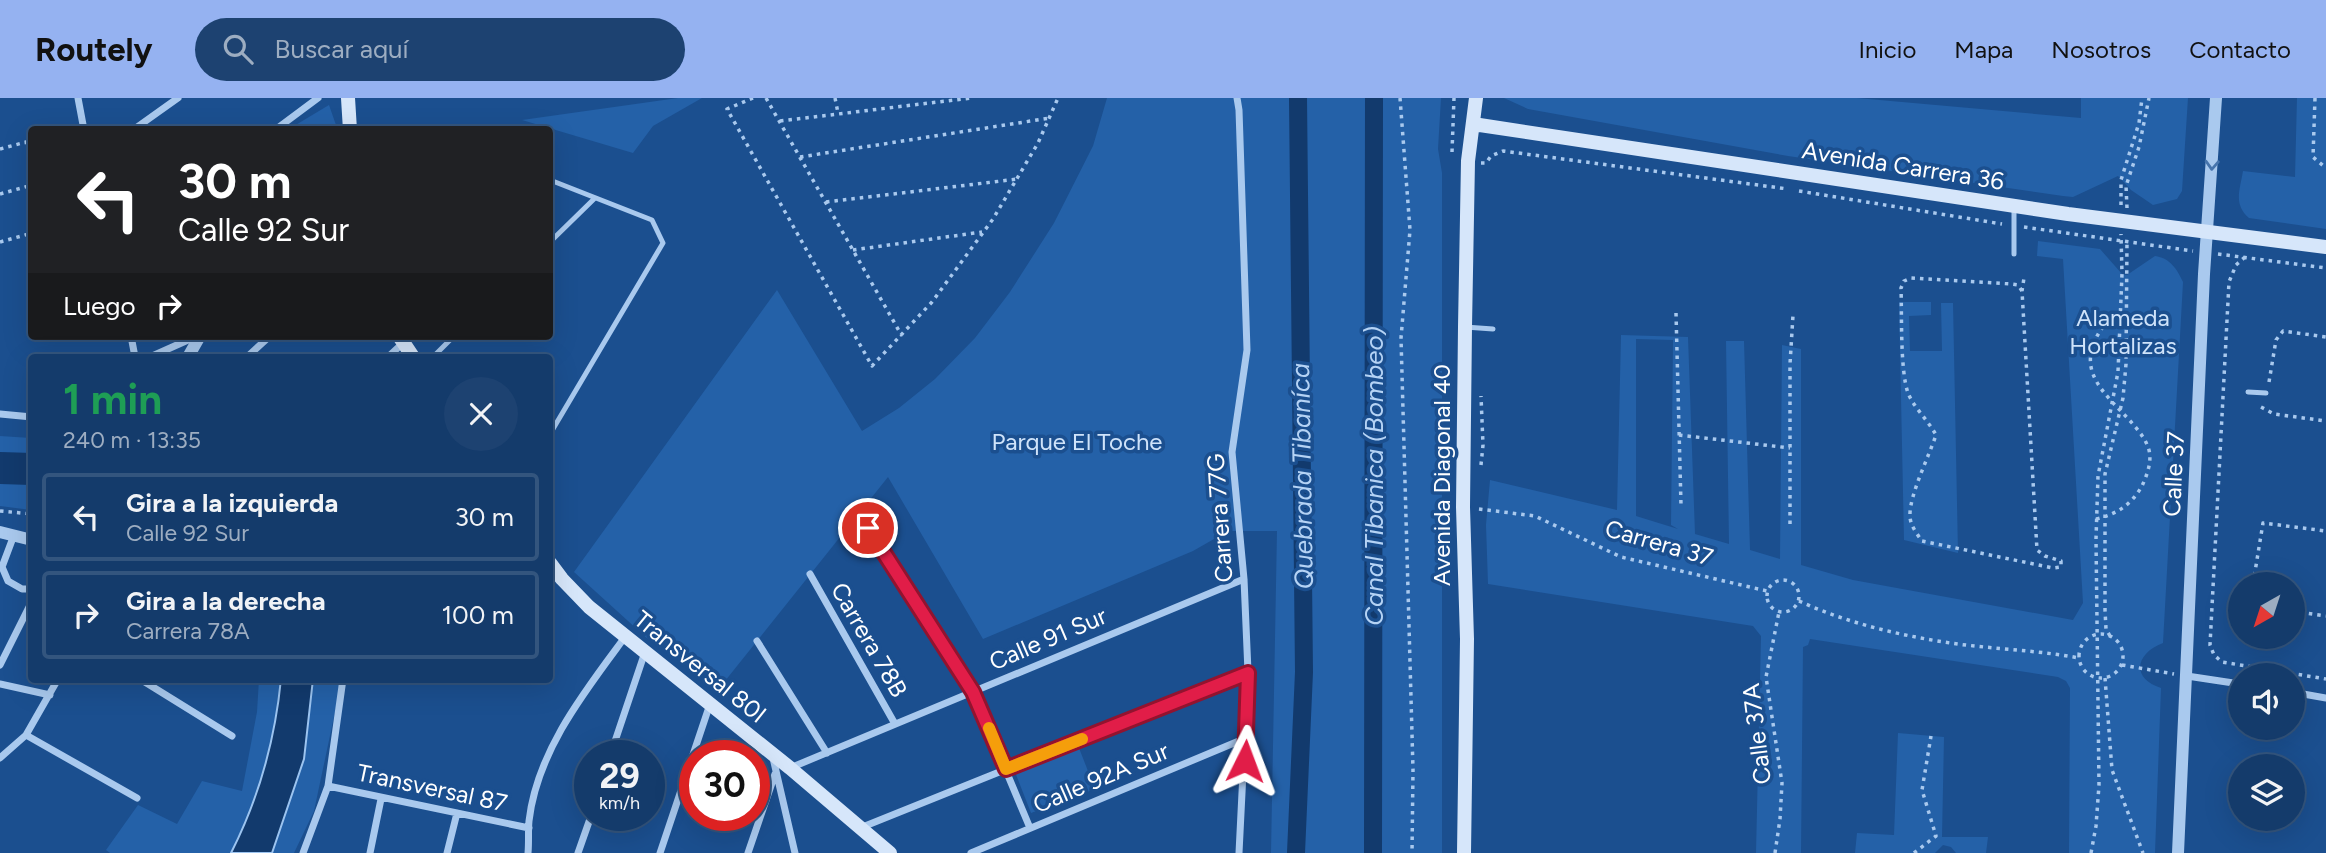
<!DOCTYPE html>
<html lang="es">
<meta charset="utf-8">
<style>
:root{--surface:#143b6b;--page:#1d4271;--text:#f1f3f6;--muted:#9dadc1;--line:#33557e;--accent:#95b2f1}
body{margin:0;font-family:Figtree,sans-serif;background:var(--page);color:var(--text);height:100vh;display:flex;flex-direction:column;font-size:26px;white-space:nowrap}
*{box-sizing:border-box;margin:0}
p{font-size:23px;color:var(--muted)}
.icon{flex:none;width:38px;height:38px;fill:none;stroke:currentColor;stroke-width:2;stroke-linecap:round;stroke-linejoin:round}
.map{position:relative;flex:1;overflow:hidden}
.panel{position:absolute;left:28px;top:256px;width:525px;height:329px;display:flex;flex-direction:column;background:var(--surface);border-radius:7px;box-shadow:0 7px 28px #0002,0 0 0 2px var(--line)}
.panel>*{flex:none}
.hud{position:absolute;left:28px;top:28px;width:525px;height:214px;border-radius:7px;box-shadow:0 7px 28px #0002,0 0 0 2px var(--line);background:#202124;color:#fff;overflow:hidden}
.needle{width:46px;rotate:219deg}
.fabs{position:absolute;left:2228px;top:474px;display:grid;gap:14px}
.fabs a{display:grid;place-items:center;width:77px;height:77px;border-radius:50%;background:var(--surface);box-shadow:0 7px 28px #0002,0 0 0 2px var(--line);font-size:35px}
.speed{position:absolute;left:574px;top:642px;display:flex;gap:14px;font-size:35px;font-weight:700;text-align:center}
.speed>*{display:grid;place-content:center;width:91px;height:91px;border-radius:50%;background:var(--surface);box-shadow:0 7px 28px #0002,0 0 0 2px var(--line);line-height:1}
.speed small{font-size:18px;font-weight:400}
.speed .limit{border:10px solid #d22;background:#fff;color:#111}
.pin{position:absolute;display:grid;place-items:center;width:60px;height:60px;color:#fff;margin:-30px;border:4px solid #fff;border-radius:50%;box-shadow:0 2px 7px #0007}
.me{position:absolute;width:77px;margin:-38px;rotate:3deg;stroke-linejoin:round;filter:drop-shadow(0 0 5px #0008)}
.turn{display:flex;align-items:center;gap:24px;height:147px;padding:0 35px;font-size:32px}
.turn .icon{width:91px;height:91px;stroke-width:2.5}
.turn b{display:block;font-size:49px;line-height:60px}
.then{display:flex;align-items:center;height:66px;padding:0 35px;background:#0003;gap:14px;font-size:26px}
.round{display:grid;place-items:center;flex:none;width:74px;height:74px;border-radius:37px;background:var(--page)}
.head{display:flex;align-items:center;justify-content:space-between;height:119px;padding:0 35px}
h1{font-size:42px;font-weight:700;line-height:52px;color:#1e9e55}
ul{padding:0;list-style:none}
li{display:flex;align-items:center;gap:21px;height:88px;margin:0 14px 10px;padding:0 21px;border:4px solid var(--line);border-radius:7px}
li div{flex:1}
li b{display:block;font-size:26px}
li em{font-style:normal}
header{display:flex;align-items:center;gap:42px;box-sizing:border-box;height:98px;padding:0 35px;background:var(--accent);color:#111}
header strong{font-size:33px}
nav{display:flex;gap:38px;margin-inline-start:auto;font-size:24px}
.search{width:490px;height:63px;background:var(--page);display:flex;align-items:center;gap:18px;box-sizing:border-box;padding:0 24px;border-radius:38px;color:var(--muted);font-size:26px}
.map>svg:first-child{display:block}
.green{fill:#2461a8;fill-rule:evenodd}
.water{fill:#123a6d;stroke:#9cc4f0;stroke-width:2}
.lines{fill:none;stroke-linecap:round;stroke-linejoin:round}
.canal{stroke:#123a6d;stroke-width:18}
.river{stroke:#123a6d;stroke-width:32}
.path{stroke:#a9c9ee;stroke-width:3.5;stroke-dasharray:3.5 5;stroke-linecap:butt}
.service{stroke:#a9c9ee;stroke-width:5}
.minor{stroke:#a9c9ee;stroke-width:7}
.tertiary{stroke:#a9c9ee;stroke-width:12}
.secondary{stroke:#d6e6fa;stroke-width:14}
.oneway{stroke:#4674ac}
.route-casing{stroke:#92132f;stroke-width:18}
.route{stroke:#e11d48;stroke-width:12}
.slow{stroke:#f59e0b;stroke-width:12}
.labels{text-anchor:middle;stroke-width:7;stroke-linejoin:round;paint-order:stroke}
.street-label{font-size:24px;fill:#fff;stroke:#1b4f8f}
.park-label{font-size:24px;fill:#cfe3fa;stroke:#1b4f8f}
.water-label{font-size:26px;font-style:italic;fill:#b5d3f5;stroke:#1b4f8f}
</style>
<header>
<strong>Routely</strong>
<div class="search"><svg class="icon" aria-label="search" viewBox="0 0 24 24"><circle cx="10" cy="10" r="6"/><path d="M15 15l6 6"/></svg>Buscar aquí</div>
<nav><a>Inicio</a><a>Mapa</a><a>Nosotros</a><a>Contacto</a></nav>
</header>
<div class="map">
<svg width="2326" height="755" viewBox="0 0 2326 755">
<rect width="100%" height="100%" fill="#1b4f8f"/>
<path class="green" d="M678,0H702L653,28L633,55L522,22Z
M1107,0H1441L1438,51L1442,75V755H1271L1277,433H1228L1193,453L983,541L888,379L721,588L649,542L574,474L777,192L862,333L899,310L935,281L975,240L1010,194L1054,125L1093,48Z
M1504,0H1857L2081,20V0H2188L2182,93L2177,101L2153,107L2131,92L2118,78L2073,99L2063,98L1788,58L1528,11Z
M2297,0H2326V131L2249,120C2233,106 2240,92 2243,73L2295,79Z
M329,7L336,27L335,31H289Z
M2038,143L2100,151L2122,176L2127,177L2155,158C2170,160 2177,171 2183,184L2163,545C2136,555 2130,580 2161,590L2155,755H2069L2070,590L2066,583L2058,579L1810,541L1808,547L1803,549L1801,755H1756L1761,538L1753,528L1488,486L1486,427L1490,382L1617,412L1621,237L1688,239L1695,436L1729,446L1726,243H1744L1750,452L1780,461L1782,247L1801,251V467L1853,482L2073,522L2083,505L2063,161L2037,158ZM1636,241L1673,242L1671,427L1678,431L1636,418Z
M1899,204H1931V217L1909,218L1910,253H1942L1941,205H1953L1958,455L1904,442Z
M0,338L31,340V412L0,408Z
M259,581H281C275,642 259,700 231,755H110L106,752L138,707L177,726L202,683L242,693L257,614Z
M313,581H342L314,713L294,755H272L304,661Z
M1898,635L1944,639L1942,739H1988L1986,755H1956L1951,749L1943,747L1935,755H1855L1857,735L1894,737Z
M1079,650L1095,691L1031,715L1015,674Z"/>
<path class="water" d="M281,581H313L304,661L272,755H231C259,700 275,642 281,581Z"/>
<g class="lines">
<path class="canal" d="M1296,755L1304,574L1298,0
M1373,755L1374,0"/>
<path class="river" d="M0,370L32,371"/>
<path class="path" d="M753,0L727,11L872,268L932,204L993,121L1038,45L1058,0
M766,0L902,238
M835,0L838,15
M1400,0L1410,132L1401,240L1413,672L1412,755
M2315,0L2313,59L2326,70
M780,23L971,0
M0,51L26,44L32,66
M1452,54L1454,0
M800,59L1050,20
M1481,65H1486L1491,58L1503,53L1788,91
M1799,93L2002,126
M0,96L32,87
M826,104L1018,81
M2121,107V82L2139,25L2142,0
M2127,110L2126,88L2139,49L2149,0
M2024,129L2193,153
M0,144L32,135
M853,152L982,134
M2218,156L2326,170
M2245,159L2236,167L2229,184L2210,547L2214,557L2222,564L2326,581
M2022,193L2018,187L2011,186L1911,180L1904,183L1901,190C1902,217 1900,272 1908,295C1914,310 1928,322 1936,337C1929,358 1909,398 1910,418C1910,427 1917,436 1922,443L2053,470L2061,469V463L2045,458L2037,452L2022,193L2024,180
M1676,215L1681,407
M2269,284L2276,242L2283,233L2326,239
M2261,309L2274,316L2326,323
M1679,337L1790,350
M1481,367L1483,347L1481,298
M1479,411L1535,418L1621,459L1767,493
M0,413L32,416
M2096,421C2117,416 2131,407 2142,388C2147,377 2152,364 2149,352C2139,317 2077,291 2093,248C2100,229 2104,226 2121,219
M1790,426V266L1793,217
M1767 498a16 16 0 1 1 32 0a16 16 0 1 1-32 0Z
M2253,486L2263,425L2326,433
M1799,503C1847,525 1898,537 1950,545C1992,551 2036,552 2079,560
M2292,513L2326,518
M2079 558a22 22 0 1 1 44 0a22 22 0 1 1-44 0Z
M2110,538L2106,531L2105,512V376L2123,300L2126,266L2127,142
M2122,567L2174,576
M2105,580L2112,672L2143,755
M1775,755L1780,721L1782,685L1766,579L1779,514
M1914,755L1936,738L1922,692L1931,638
M2091,755L2096,728L2099,687L2096,441L2098,378L2118,274L2122,176L2121,136"/>
<path class="service" d="M550,82L652,122L663,145L550,336
M550,144L595,100
M2014,156V108
M1465,229L1493,231
M433,259L454,238
M2248,294L2266,295"/>
<path class="minor" d="M78,0L84,32
M1237,0L1239,12L1247,252L1232,354L1244,481L1248,574L1239,755
M133,32L178,0
M275,32L318,0
M131,238L135,259
M150,259L197,238
M247,259L270,238
M388,259L403,245
M0,316L32,319
M868,430L973,594L1030,730
M14,437L2,469L8,483L22,491H32
M810,476L895,626
M757,543L827,655
M0,567L32,503
M2187,578L2240,586
M140,581L232,638
M0,586L50,597
M2292,594L2326,600
M26,637L137,700
M610,658L645,554
M0,660L26,637L58,581
M773,660L795,755
M790,670L1244,481
M328,688L529,730
M860,730L1248,574
M303,755L328,688L343,581
M370,755L381,701
M447,755L457,715
M528,755C529,744 528,733 529,723C537,653 585,593 625,539
M578,755L591,718
M660,755L710,606
M748,755L775,676
M971,755L1246,640"/>
<path class="tertiary" d="M188,259L200,238
M0,434L32,442
M2178,755L2204,176L2216,0"/>
<path class="secondary" d="M348,0L350,32
M1473,26L2068,116L2326,149
M399,238L413,259
M550,465L562,481L589,509L790,670L890,755
M1464,755L1467,541L1463,409L1465,229L1468,63L1476,0"/>
</g>
<defs><path id="oneway-chevron" d="M-2-3.5L2.5 0L-2 3.5" fill="none" stroke-width="1.6" stroke-linecap="round" stroke-linejoin="round" transform="scale(1.75)"/></defs>
<use class="oneway" href="#oneway-chevron" transform="translate(2212 67) rotate(93)"/>
<g class="lines">
<defs>
<path id="route" d="M868,430L973,594L1006,671L1248,575L1245,663"/>
</defs>
<use href="#route" class="route-casing"/>
<use href="#route" class="route"/>
<path class="slow" d="M989,630L1006,671L1082,641"/>
</g>
<g class="labels">
<g class="street-label">
<text transform="translate(1903 68) rotate(9)" y="8">Avenida Carrera 36</text>
<text transform="translate(2174 376) rotate(-87)" y="8">Calle 37</text>
<text transform="translate(1442 377) rotate(-90)" y="8">Avenida Diagonal 40</text>
<text transform="translate(1220 420) rotate(-94)" y="8">Carrera 77G</text>
<text transform="translate(1659 445) rotate(16)" y="8">Carrera 37</text>
<text transform="translate(1048 541) rotate(-23)" y="8">Calle 91 Sur</text>
<text transform="translate(869 542) rotate(60)" y="8">Carrera 78B</text>
<text transform="translate(700 569) rotate(39)" y="8">Transversal 80I</text>
<text transform="translate(1757 636) rotate(-97)" y="8">Calle 37A</text>
<text transform="translate(1101 680) rotate(-23)" y="8">Calle 92A Sur</text>
<text transform="translate(432 690) rotate(12)" y="8">Transversal 87</text>
</g>
<g class="park-label">
<text x="2123" y="228">Alameda<tspan x="2123" dy="28">Hortalizas</tspan></text>
<text x="1077" y="352">Parque El Toche</text>
</g>
<g class="water-label">
<text transform="translate(1302 378) rotate(-91)" y="9">Quebrada Tibaníca</text>
<text transform="translate(1374 378) rotate(-90)" y="9">Canal Tibanica (Bombeo)</text>
</g>
</g>
</svg>
<div class="fabs">
<a><svg class="needle" viewBox="-14 -14 28 28"><path d="M0-13l5 13h-10z" fill="#e53935"/><path d="M0 13l5-13h-10z" fill="#9dadc1"/></svg></a>
<a><svg class="icon" aria-label="sound" viewBox="0 0 24 24"><path d="M4 9h4l5-4v14l-5-4H4zM17 9q2 3 0 6"/></svg></a>
<a><svg class="icon" aria-label="layers" viewBox="0 0 24 24"><path d="M12 4l9 5-9 5-9-5zM3 14l9 5 9-5"/></svg></a>
</div>
<div class="speed"><div>29<small>km/h</small></div><div class="limit">30</div></div>
<div class="pin" style="left:868px;top:430px;background:#d93025"><svg class="icon" aria-label="arrive" viewBox="0 0 24 24"><path d="M6 21V4h12l-3 4 3 4H6"/></svg></div>
<svg class="me" style="left:1245px;top:663px" viewBox="-20 -20 40 40"><path d="M0-17L14 15 0 8-14 15z" fill="#e11d48" stroke="#fff" stroke-width="4"/></svg>
<div class="hud">
<div class="turn"><svg class="icon" aria-label="left" viewBox="0 0 24 24"><path d="M17 20v-9H6M10 6l-5 5 5 5"/></svg><div><b>30 m</b>Calle 92 Sur</div></div>
<div class="then">Luego<svg class="icon" aria-label="right" viewBox="0 0 24 24"><path d="M7 20v-9h11M14 6l5 5-5 5"/></svg></div>
</div>
<section class="panel">
<div class="head"><div><h1>1 min</h1><p>240 m · 13:35</p></div><a class="round"><svg class="icon" aria-label="close" viewBox="0 0 24 24"><path d="M6 6l12 12M18 6L6 18"/></svg></a></div>
<ul>
<li><svg class="icon" aria-label="left" viewBox="0 0 24 24"><path d="M17 20v-9H6M10 6l-5 5 5 5"/></svg><div><b>Gira a la izquierda</b><p>Calle 92 Sur</p></div><em>30 m</em></li>
<li><svg class="icon" aria-label="right" viewBox="0 0 24 24"><path d="M7 20v-9h11M14 6l5 5-5 5"/></svg><div><b>Gira a la derecha</b><p>Carrera 78A</p></div><em>100 m</em></li>
</ul>
</section>
</div>
